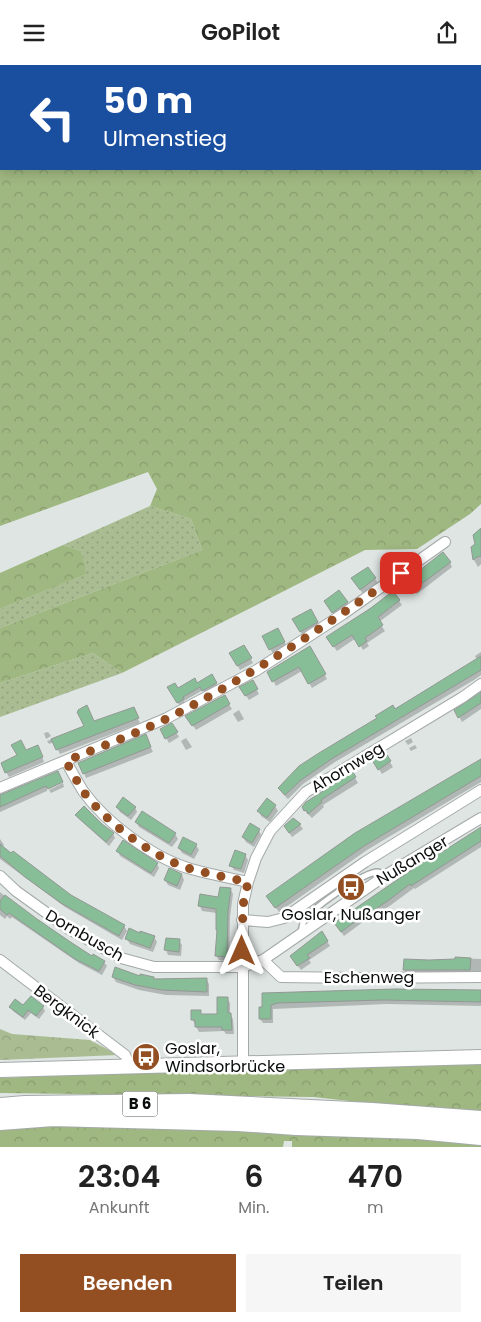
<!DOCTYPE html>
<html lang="de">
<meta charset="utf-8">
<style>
:root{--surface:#fff;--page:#f6f6f6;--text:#222;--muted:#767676;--accent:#934f22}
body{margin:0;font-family:Poppins,sans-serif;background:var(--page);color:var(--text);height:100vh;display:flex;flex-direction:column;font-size:19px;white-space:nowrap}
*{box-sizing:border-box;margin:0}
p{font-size:16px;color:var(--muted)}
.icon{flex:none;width:28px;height:28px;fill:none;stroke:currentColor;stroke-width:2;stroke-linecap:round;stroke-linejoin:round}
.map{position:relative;height:1082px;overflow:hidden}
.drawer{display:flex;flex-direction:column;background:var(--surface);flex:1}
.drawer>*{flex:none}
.hud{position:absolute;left:0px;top:0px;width:481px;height:105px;box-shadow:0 2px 12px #0003;background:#1a4fa0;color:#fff;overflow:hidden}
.pin{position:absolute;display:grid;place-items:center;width:42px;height:42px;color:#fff;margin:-21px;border-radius:10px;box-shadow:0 2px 8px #0006}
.me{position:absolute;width:55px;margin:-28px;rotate:0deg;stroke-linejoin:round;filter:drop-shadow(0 0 4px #0008)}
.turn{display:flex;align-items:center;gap:18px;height:105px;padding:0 20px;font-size:22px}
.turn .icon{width:65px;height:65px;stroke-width:2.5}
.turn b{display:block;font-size:35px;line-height:42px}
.eta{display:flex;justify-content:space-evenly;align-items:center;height:85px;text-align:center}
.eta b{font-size:30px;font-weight:600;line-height:35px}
.cta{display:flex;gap:10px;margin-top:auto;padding:10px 20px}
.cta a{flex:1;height:58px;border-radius:0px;background:var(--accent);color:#fff;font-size:20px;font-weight:600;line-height:58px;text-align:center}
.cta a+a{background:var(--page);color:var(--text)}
header{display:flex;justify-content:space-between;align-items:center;height:65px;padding:0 20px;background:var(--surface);font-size:22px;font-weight:600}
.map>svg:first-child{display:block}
.grass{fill:url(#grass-dots)}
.forest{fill:url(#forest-crowns)}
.park{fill:url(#park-crowns)}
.shadow{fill:#0003}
.building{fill:#88be97;stroke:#939894}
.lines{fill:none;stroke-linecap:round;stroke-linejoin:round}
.lane-casing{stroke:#a4aaa9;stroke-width:8}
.street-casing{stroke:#a4aaa9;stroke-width:12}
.secondary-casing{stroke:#a4aaa9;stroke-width:16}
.highway-casing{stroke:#a4aaa9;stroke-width:20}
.lane{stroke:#fff;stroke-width:5}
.street{stroke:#fff;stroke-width:10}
.secondary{stroke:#fff;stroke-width:14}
.highway{stroke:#fff;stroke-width:18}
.route{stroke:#934f22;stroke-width:9;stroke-dasharray:0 16.2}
.labels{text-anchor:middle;stroke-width:5;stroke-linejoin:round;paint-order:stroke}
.shield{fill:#fff;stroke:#545655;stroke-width:1}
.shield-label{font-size:15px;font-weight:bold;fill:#0b0d0c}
.street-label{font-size:16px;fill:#0b0d0c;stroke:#fff}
.poi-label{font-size:16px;fill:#0b0d0c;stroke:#fff}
</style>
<header><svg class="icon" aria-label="menu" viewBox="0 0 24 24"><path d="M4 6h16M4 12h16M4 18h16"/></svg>GoPilot<svg class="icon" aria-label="share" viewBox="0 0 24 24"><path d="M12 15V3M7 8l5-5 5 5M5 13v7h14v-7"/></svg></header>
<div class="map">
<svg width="481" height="1082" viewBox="0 0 481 1082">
<defs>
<pattern id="grass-dots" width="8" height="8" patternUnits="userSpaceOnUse" patternTransform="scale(1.25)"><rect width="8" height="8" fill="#aabd92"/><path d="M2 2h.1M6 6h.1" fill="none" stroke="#91a17d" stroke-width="1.8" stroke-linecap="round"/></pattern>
<pattern id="forest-crowns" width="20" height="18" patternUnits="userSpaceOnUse" patternTransform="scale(1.25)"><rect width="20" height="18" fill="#9fb780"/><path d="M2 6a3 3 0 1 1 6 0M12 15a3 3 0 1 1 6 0" fill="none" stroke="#889c6d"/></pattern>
<pattern id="park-crowns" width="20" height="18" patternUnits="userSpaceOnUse" patternTransform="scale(1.25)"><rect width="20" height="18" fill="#aabd92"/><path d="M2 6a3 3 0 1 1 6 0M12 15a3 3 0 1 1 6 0" fill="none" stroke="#91a17d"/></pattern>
</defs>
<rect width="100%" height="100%" fill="#dee5e3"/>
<path class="grass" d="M150,441L191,454L202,485L0,563V544L85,509L81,486L63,480Z
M93,588L122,608L0,652V618Z"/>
<path class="forest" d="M0,0L203,1H1V104H480V1L241,0H481V439L470,449L417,484L365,485L122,608L93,588L0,618V563L202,485L191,454L150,441L157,424L148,407L0,461Z
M63,480L81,486L86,509L0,544V508Z
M481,998V1051L314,1032L0,1028V1013L251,1002Z
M61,1061L281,1064L481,1078V1082H292V1076H284L283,1082H0V1063Z"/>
<path class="park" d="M0,964L12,969L90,975L118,990L0,995Z"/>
<path class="shadow" d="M481,465V499L478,502L474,495L473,482L476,479Z
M450,497L452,502L417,529L410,521Z
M375,514L378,518L363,529L356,518Z
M339,527L350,542L336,552L328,541Z
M393,527L402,540L379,557L385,566L367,578L369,581L363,585L356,573L337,586L328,573Z
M311,545L320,562L303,571L294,554Z
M278,565L287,582L273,589L264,572Z
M244,581L253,598L240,605L231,588Z
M310,583L327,614L312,623L302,606L276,621L269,607Z
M481,587V610L474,615L335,697L303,719L288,734L282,728L279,723L395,646L477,595L475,591Z
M212,611L219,623L206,630L203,625L184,636L185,638L180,641L168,623L177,625L197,620Z
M252,617L259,629L249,635L241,623Z
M481,630V644L462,657L456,646Z
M224,632L232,644L196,665L187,651Z
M239,645L244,654L238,657L233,649Z
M135,648L140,658L60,689L54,677L49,679L47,676L52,674L53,675L94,657Z
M172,660L179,672L169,678L161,664Z
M48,667L51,671L46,674L44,668Z
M186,673L192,682L186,685L181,676Z
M411,673L413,677L408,680L405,676Z
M148,676L153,687L86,713L84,708Z
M415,680L417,683L411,686L409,683Z
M40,686L44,697L9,712L6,707L26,687Z
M385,689L393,702L382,709L374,696Z
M481,695V717L367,785L279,847L271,836Z
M352,708L358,718L323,740L324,742L312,753L306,747L303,742Z
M61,716L47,723V726L63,718L64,722L51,728L49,725L0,747V730Z
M275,741L278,746L270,757L261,751L259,746Z
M117,742H135L137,747L131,755L120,747Z
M77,750L101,760L113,769L115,773L109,781L79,754Z
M293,755L300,760L303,764L292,772L288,766Z
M136,757L175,769L178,774L172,782L139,762Z
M481,764V782L415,824L414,823L391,840L368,855L367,854L344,871L338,863L439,791Z
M259,765L261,770L254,782L246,777L243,772Z
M0,774L4,780L2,782L70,831L124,861L127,866L122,875L65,842L0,794Z
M196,780L199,785L194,794L182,788L179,783Z
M118,786L157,799L159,803L154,812L120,791Z
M245,790L248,795L244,808L234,805L231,800Z
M182,810L184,815L180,825L168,820L165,815Z
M231,825L233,829L230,852L229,896L219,895L216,890L218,867L217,848L202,846L200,841L219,834Z
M0,827L25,847L93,892L104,897L107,901L102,910L79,898L12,852L10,854L7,851L5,854L0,850Z
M322,868L330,881L309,895L311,898L301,905L294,896Z
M140,870L154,872L157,877L153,887L130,879L127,874Z
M179,876L182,880L181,891L168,890L166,885Z
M456,893L481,894V910H407L404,905L456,895Z
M113,912L154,913L155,915L206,914L209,919V931L166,930L139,925L116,917Z
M481,926V941L387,939L273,944V958H263L260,954V943L291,927Z
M227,933L230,938V950L233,954L234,969H226L224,966L199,967L192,954L200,947L202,950H219Z
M10,942H43L45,946L39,954L31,948L25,955L13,946Z"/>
<path class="building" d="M481,463V491L477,492L473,495L471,482L475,479L473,470Z
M443,487L451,497L413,525L406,516Z
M368,502L376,513L360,525L351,513Z
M339,525L348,537L332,548L324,536Z
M393,526L400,535L378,552L383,560L365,573L367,576L359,582L352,570L333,582L326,572L371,543Z
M311,544L318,557L300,567L292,554Z
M278,563L285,577L269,585L262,571Z
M244,580L252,593L237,601L229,588Z
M310,581L326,609L308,619L299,602L272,617L267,607Z
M481,591V605L333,693L301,715L285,730L278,723L299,701L319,688L377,653L375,651L393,640L395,644Z
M212,609L217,618L202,626L200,622L183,632L184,634L177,638L167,622L175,618L178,623L195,613L197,618Z
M253,615L258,624L245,631L239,622Z
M481,627V638L458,653L454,645Z
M225,630L230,639L192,661L185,651Z
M87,640L94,656L134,642L139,653L56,685L51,674L84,661L77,647L78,646V645Z
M172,658L178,667L165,674L160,664Z
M146,669L151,682L83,709L78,698Z
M21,675L26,685L38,680L43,692L5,708L1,698L17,690L11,680Z
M385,687L391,696L378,705L372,695Z
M481,694V711L364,781L275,843L266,831L355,768Z
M58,706L63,717L48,724L46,721L0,742V730Z
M353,707L356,712L321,735L322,737L308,749L306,745L304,746L302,742L306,737Z
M123,732L136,742L128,751L116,742Z
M267,733L276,740L267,753L257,746Z
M84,741L102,759L114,768L106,777L75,750Z
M142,746L176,768L169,778L135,757Z
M293,753L301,759L289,768L284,761Z
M250,758L260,764L252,778L242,772Z
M481,762V776L411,821L410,819L389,835L365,851L364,850L341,867L334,858L438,787L439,789Z
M183,772L197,779L191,790L178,783Z
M123,775L158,798L151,808L116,786Z
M0,779L11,788L13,786L71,830L125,860L119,871L61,838L25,812L0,791Z
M235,785L246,789L241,804L229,801Z
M169,803L182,809L177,821L164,815Z
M220,822L231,823L228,846L227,892L215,891L217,865H216V844L198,841L200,829L218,832Z
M5,830L37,854L69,876L92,891L93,889L105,896L99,906L75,894L9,848L7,850L0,844V836Z
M129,863L140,868V866L155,871L150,883L125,874Z
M322,866L328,876L307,890L310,893L297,901L290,891Z
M166,873L180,874L179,887L164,885Z
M455,892L471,893L470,905H403L404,894L429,895L455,894Z
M115,902L140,911V909L154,912V914L207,913V927L162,925L135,920L112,912Z
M395,924L481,925V937L384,935L278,938L271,940V954H259V942H262V928Z
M31,931L44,941L36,951L28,945L23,952L9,942L15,934L23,940Z
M217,932H228V948H231L232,965H222V962H195V955H191V945H201V949H217Z"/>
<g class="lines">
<defs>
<path id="lane" d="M301,867C302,863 302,859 304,856C311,844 363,807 378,807C378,807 384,809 385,809"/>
<path id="street" d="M66,696C71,706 77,716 83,726C106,758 153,793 191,804C210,809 229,813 248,817
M0,723L167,653L257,605L343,549L445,477
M0,811L16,826L69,864L121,893L154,902H242L263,895L386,810L481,753
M242,855L268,857L284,853L365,797L481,725
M0,895L125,990L130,1001
M263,895L281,912L356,913L481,912
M243,998V839L248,817L256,793L270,766L306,727L463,632L481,619"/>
<path id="secondary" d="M0,1005L481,992"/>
<path id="highway" d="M0,1042L25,1040L189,1038L372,1047L481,1055
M0,1056L53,1052L238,1057L296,1061L418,1065L481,1071"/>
</defs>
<use href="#lane" class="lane-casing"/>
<use href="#street" class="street-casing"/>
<use href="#secondary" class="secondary-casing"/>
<use href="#highway" class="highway-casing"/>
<use href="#lane" class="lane"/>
<use href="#street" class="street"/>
<use href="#secondary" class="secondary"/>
<use href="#highway" class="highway"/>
</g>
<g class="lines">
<path class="route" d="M242,886L243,840L248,817C229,813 210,809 191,804C154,793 106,758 83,726C77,716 71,706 66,696C100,682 135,669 168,653C250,612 326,560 401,508"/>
</g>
<defs>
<symbol id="bus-disc" viewBox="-11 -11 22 22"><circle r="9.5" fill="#934f22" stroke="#fff"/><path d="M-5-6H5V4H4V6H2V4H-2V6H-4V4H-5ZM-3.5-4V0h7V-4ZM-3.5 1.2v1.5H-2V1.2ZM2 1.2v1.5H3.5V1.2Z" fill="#fff"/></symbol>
</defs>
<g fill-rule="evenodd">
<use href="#bus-disc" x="335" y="806" width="32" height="32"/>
<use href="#bus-disc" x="130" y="976" width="32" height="32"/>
</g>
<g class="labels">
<rect class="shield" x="122.5" y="1026.5" width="35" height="25" rx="4"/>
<g class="shield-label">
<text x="140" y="1044">B 6</text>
</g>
<g class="street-label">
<text transform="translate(347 702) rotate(-31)" y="6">Ahornweg</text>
<text transform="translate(412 795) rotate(-31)" y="6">Nußanger</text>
<text transform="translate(85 870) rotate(30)" y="6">Dornbusch</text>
<text x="369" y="918">Eschenweg</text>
<text transform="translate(67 946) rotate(37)" y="6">Bergknick</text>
</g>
<g class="poi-label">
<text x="351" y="855">Goslar, Nußanger</text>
<text x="165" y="989" text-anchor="start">Goslar,<tspan x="165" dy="18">Windsorbrücke</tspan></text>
</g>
</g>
</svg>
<div class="pin" style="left:401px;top:508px;background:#d93025"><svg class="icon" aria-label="arrive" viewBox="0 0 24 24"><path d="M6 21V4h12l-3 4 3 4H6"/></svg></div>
<svg class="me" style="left:242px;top:886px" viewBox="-20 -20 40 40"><path d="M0-17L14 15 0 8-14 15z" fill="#934f22" stroke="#fff" stroke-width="4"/></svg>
<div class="hud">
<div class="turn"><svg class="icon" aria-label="left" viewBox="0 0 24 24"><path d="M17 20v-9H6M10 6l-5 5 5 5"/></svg><div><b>50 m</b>Ulmenstieg</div></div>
</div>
</div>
<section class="drawer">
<div class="eta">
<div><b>23:04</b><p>Ankunft</p></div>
<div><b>6</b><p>Min.</p></div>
<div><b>470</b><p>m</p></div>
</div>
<div class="cta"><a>Beenden</a><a>Teilen</a></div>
</section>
